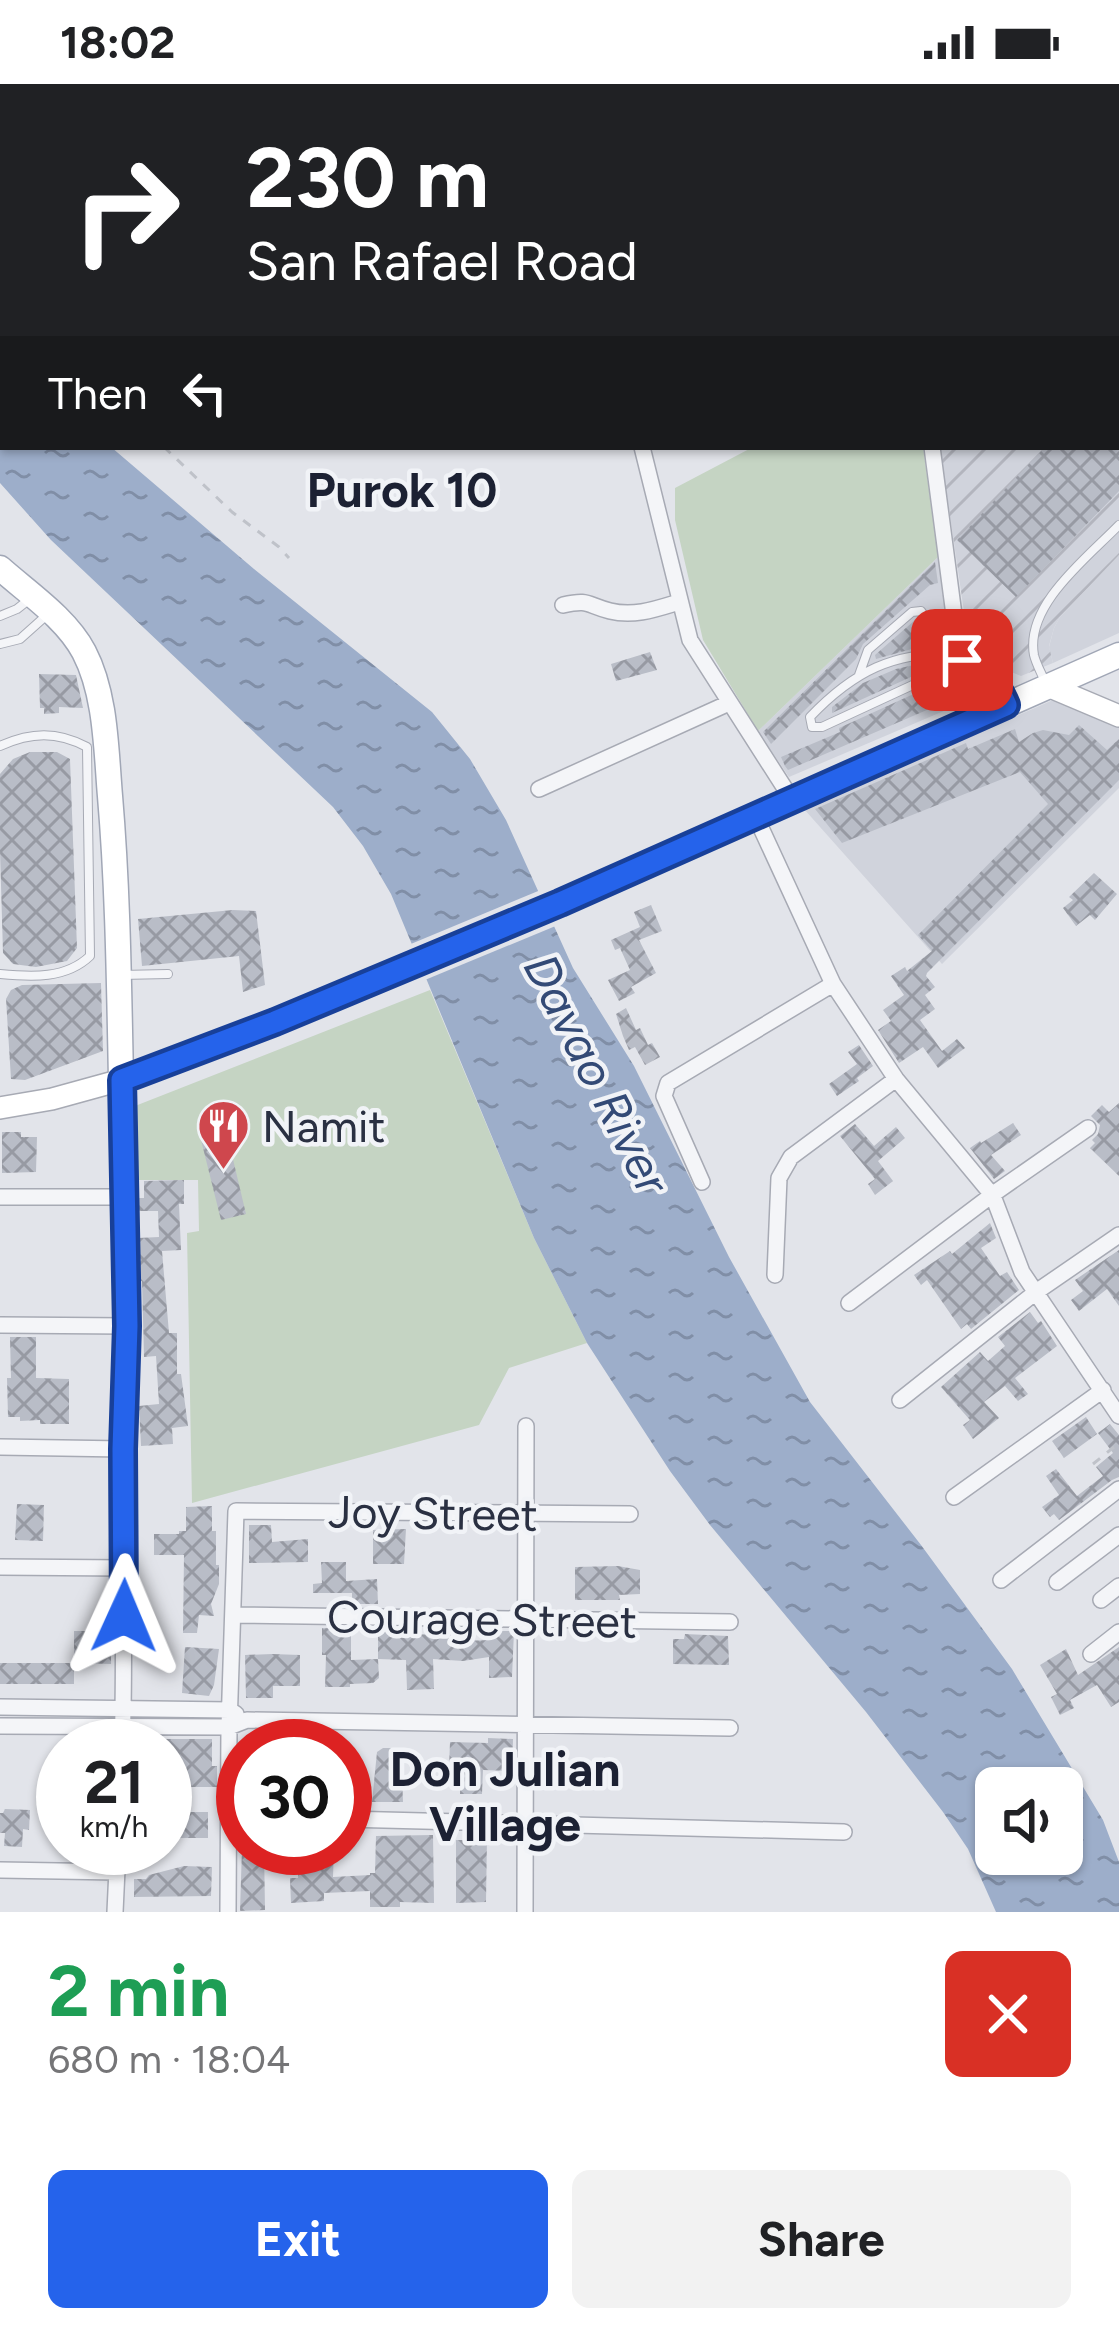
<!DOCTYPE html>
<meta charset="utf-8">
<style>
:root{--surface:#fff;--page:#f2f2f2;--text:#202124;--muted:#757577;--accent:#2563eb}
body{margin:0;font-family:Figtree,sans-serif;background:var(--page);color:var(--text);height:100vh;display:flex;flex-direction:column;font-size:45px;white-space:nowrap}
*{box-sizing:border-box;margin:0}
p{font-size:39px;color:var(--muted)}
.icon{flex:none;width:66px;height:66px;fill:none;stroke:currentColor;stroke-width:2;stroke-linecap:round;stroke-linejoin:round}
.map{position:relative;height:1828px;overflow:hidden}
.sheet{display:flex;flex-direction:column;background:var(--surface);flex:1}
.sheet>*{flex:none}
.hud{position:absolute;left:0px;top:0px;width:1119px;height:366px;box-shadow:0 3px 9px #0004;background:#202124;color:#fff;overflow:hidden}
.tools{position:absolute;left:975px;top:1683px;display:grid;gap:24px}
.tools a{display:grid;place-items:center;width:108px;height:108px;border-radius:18px;background:var(--surface);box-shadow:0 3px 9px #0004;font-size:60px}
.speed{position:absolute;left:36px;top:1635px;display:flex;gap:24px;font-size:60px;font-weight:700;text-align:center}
.speed>*{display:grid;place-content:center;width:156px;height:156px;border-radius:50%;background:var(--surface);box-shadow:0 3px 9px #0004;line-height:1}
.speed small{font-size:30px;font-weight:400}
.speed .limit{border:18px solid #d22;background:#fff;color:#111}
.pin{position:absolute;display:grid;place-items:center;width:102px;height:102px;color:#fff;margin:-51px;border-radius:24px;box-shadow:0 6px 18px #0006}
.me{position:absolute;width:132px;margin:-66px;rotate:1deg;stroke-linejoin:round;filter:drop-shadow(0 0 9px #0008)}
.turn{display:flex;align-items:center;gap:42px;height:252px;padding:0 48px;font-size:54px}
.turn .icon{width:156px;height:156px;stroke-width:2.5}
.turn b{display:block;font-size:84px;line-height:102px}
.then{display:flex;align-items:center;height:114px;padding:0 48px;background:#0003;gap:24px;font-size:45px}
.round{display:grid;place-items:center;flex:none;width:126px;height:126px;border-radius:18px;background:var(--page)}
.head{display:flex;align-items:center;justify-content:space-between;height:204px;padding:0 48px}
h1{font-size:72px;font-weight:700;line-height:90px;color:#1e9e55}
.primary-button{display:flex;gap:24px;margin-top:auto;padding:24px 48px}
.primary-button a{flex:1;height:138px;border-radius:18px;background:var(--accent);color:#fff;font-size:48px;font-weight:700;line-height:138px;text-align:center}
.primary-button a+a{background:var(--page);color:var(--text)}
.status{display:flex;justify-content:space-between;align-items:center;height:84px;padding:0 60px;background:var(--surface);direction:ltr}
.status svg{height:33px;fill:currentColor}
.map>svg:first-child{display:block}
.built{fill:#d0d3dc}
.industrial{fill:url(#industrial-furrows)}
.green{fill:#c5d4c3}
.water{fill:url(#water-ripples);fill-rule:evenodd}
.pier{fill:#e2e4ea}
.building{fill:url(#building-cross-hatch)}
.lines{fill:none;stroke-linecap:round;stroke-linejoin:round}
.lane-casing{stroke:#a7aab4;stroke-width:10}
.street-casing{stroke:#a7aab4;stroke-width:18}
.secondary-casing{stroke:#a7aab4;stroke-width:24}
.primary-casing{stroke:#a1a7b6;stroke-width:27}
.path{stroke:#bfc2c9;stroke-width:3;stroke-dasharray:9 9;stroke-linecap:butt}
.lane{stroke:#f4f5f8;stroke-width:8}
.street{stroke:#f4f5f8;stroke-width:15}
.secondary{stroke:#fff;stroke-width:21}
.primary{stroke:#fff;stroke-width:24}
.route-casing{stroke:#184099;stroke-width:30}
.route{stroke:#2563eb;stroke-width:21}
.labels{text-anchor:middle;stroke-width:9;stroke-linejoin:round;paint-order:stroke}
.poi-label{font-size:45px;fill:#2a3042;stroke:#f1f3f7;text-anchor:start}
.street-label{font-size:45px;fill:#2a3042;stroke:#f1f3f7}
.neighbourhood-label{font-size:48px;font-weight:bold;fill:#1c2133;stroke:#f1f3f7}
.water-label{font-size:48px;font-style:italic;fill:#334a76;stroke:#f1f3f7}
</style>
<div class="status"><b>18:02</b><svg viewBox="0 0 49 12"><path d="M0 12V9h3v3zM5 12V6h3v6zM10 12V3h3v9zM15 12V0h3v12zM26 1h20v11H26zM47 4h2v5h-2z"/></svg></div>
<div class="map">
<svg width="1119" height="1828" viewBox="0 0 1119 1828">
<defs>
<pattern id="industrial-furrows" width="10" height="10" patternUnits="userSpaceOnUse" patternTransform="scale(3)"><rect width="10" height="10" fill="#d0d3dc"/><path d="M-1 1l2-2M0 10L10 0M9 11l2-2" fill="none" stroke="#b3b5be"/></pattern>
<pattern id="water-ripples" width="26" height="14" patternUnits="userSpaceOnUse" patternTransform="scale(3)"><rect width="26" height="14" fill="#9daeca"/><path d="M2 4q2-2 4 0t4 0M15 11q2-2 4 0t4 0" fill="none" stroke="#808ea6"/></pattern>
<pattern id="building-cross-hatch" width="8" height="8" patternUnits="userSpaceOnUse" patternTransform="scale(3)"><rect width="8" height="8" fill="#b9bdc7"/><path d="M0 0l8 8M0 8l8-8" fill="none" stroke="#979aa3"/></pattern>
</defs>
<rect width="100%" height="100%" fill="#e2e4ea"/>
<path class="built" d="M1119,471V549L1053,579L1049,563L1054,544L1060,533Z
M938,473L956,581L982,593L993,606L789,693L758,647Z
M1053,616L1119,641V704L942,880L804,725Z"/>
<path class="industrial" d="M1119,186V471L1060,533L1054,544L1049,562L1053,579L1021,592L974,573L969,562L940,363H1116V189Z"/>
<path class="green" d="M753,363H923L938,473L758,647L703,556L675,436V404Z
M430,906L534,1154L587,1259L509,1284L479,1341L192,1419L187,1149L199,1147L198,1096H135V1022Z"/>
<path class="water" d="M0,209L3,216V363H111L254,485L432,628L470,675L506,736L573,884L634,982L729,1173L810,1318L921,1461L1012,1585L1103,1736L1119,1778V1828H996L968,1765L943,1728L866,1628L710,1441L670,1387L587,1259L534,1154L391,810L363,762L333,723L51,456L0,399ZM996,1704H1062V1770H996Z"/>
<path class="pier" d="M543,805L558,841L420,898L406,862Z"/>
<path class="building" d="M1045,363H1119V407L1016,513L957,456Z
M935,478L938,499L930,501L863,560L856,575L771,660L763,648Z
M915,536L924,551L918,557L919,563L876,575L875,571Z
M650,568L657,586L616,597L611,580Z
M923,579L924,587L832,629V623L863,599L896,585Z
M953,589L980,603L788,686L785,682L781,673L840,648L839,644L929,603L931,609L957,598Z
M39,590L76,591L83,624L59,623V629L44,630V624H40Z
M1079,641L1107,666L1119,655V696L927,889L926,892L935,903L925,911L935,925L920,936L942,967L957,955L965,964L938,984L923,963L899,979L878,946L891,937L883,926L904,911L891,892L905,883L907,887L932,867L918,851L1048,720L1020,688L842,759L815,725L966,659L968,665L1015,645L1019,658L1033,649L1043,646L1069,651Z
M30,668H57L70,675L77,864L67,877L36,883L13,880L3,869L0,767V690L13,675Z
M1094,789L1117,810L1095,836L1090,831L1076,842L1063,824L1073,816L1069,813Z
M651,821L662,847L639,856L656,889L631,903L635,909L619,917L608,896L630,886L620,864L615,866L611,856L640,843L634,828Z
M233,826L256,827L265,901L243,908L239,872L142,882L138,835Z
M101,899L103,967L25,996L11,995L6,915L11,906L22,901Z
M626,924L636,946L640,944L648,961L652,959L660,973L645,981L635,963L629,966L623,952L616,930Z
M859,961L873,982L857,994L859,997L837,1012L829,1000L857,980L848,968Z
M1119,1019V1092L1090,1064L1095,1059L1092,1056L1098,1050L1100,1041L1091,1032L1102,1021L1109,1028Z
M223,1033L246,1130L221,1136L197,1040Z
M1013,1039L1021,1051L991,1071L1005,1087L994,1095L970,1064L980,1057L981,1059Z
M855,1040L874,1062L896,1043L905,1054L878,1077L893,1097L875,1111L868,1100L875,1095L840,1052Z
M2,1048H21V1053H37L36,1088L2,1089Z
M184,1096V1120H179L181,1166L162,1167L169,1249H177V1290H181L188,1342L172,1344L173,1360L141,1362L139,1322L159,1320L156,1272L144,1273L142,1197L138,1198V1154L159,1153L158,1127H139V1114H144V1097Z
M990,1139L996,1154L981,1164L1000,1192L1007,1188L1019,1206L971,1245L967,1240L961,1245L927,1196L921,1201L914,1191L950,1167L952,1170Z
M1119,1166V1222L1107,1205L1079,1227L1071,1216L1083,1207L1075,1196Z
M1030,1228L1038,1239L1041,1237L1057,1262L1015,1294L1028,1310L1018,1317L1005,1302L984,1318L999,1334L973,1355L963,1341L970,1336L941,1303L980,1268L988,1277L1005,1262L998,1253Z
M10,1253H36V1294L69,1295V1340H40V1336L20,1337V1333H8L7,1294H11Z
M1086,1333L1097,1350L1064,1374L1052,1357Z
M1110,1340L1119,1351V1393L1112,1396L1059,1436L1054,1430L1050,1433L1042,1423L1059,1411L1046,1392L1056,1385L1077,1412L1103,1392L1096,1383L1113,1369L1098,1349Z
M17,1420L44,1421L43,1457L15,1456Z
M212,1422V1447H216V1481H219V1500L211,1520L214,1532L199,1531L197,1549H183L184,1471H154V1450H179V1447H186V1423Z
M249,1441H271L272,1458L308,1455V1478L249,1479Z
M406,1445L404,1480H373V1446Z
M321,1478H346V1497L377,1495L378,1520H352V1509H313V1500L322,1499Z
M618,1482L640,1486V1510L619,1511L620,1516H575V1483Z
M322,1544L351,1545V1576L378,1575L379,1594L373,1599L350,1600V1603H325L326,1571H322Z
M378,1545H404V1551L438,1550V1546H459V1557L492,1556V1547H514L512,1593L489,1594V1573L463,1577L433,1575L434,1605L407,1606L406,1576L378,1575Z
M74,1547H102V1558H111V1580L74,1579Z
M685,1550L728,1552L729,1581L673,1580V1555H684Z
M185,1563L219,1565L214,1601L209,1612L182,1609Z
M1119,1563V1618L1111,1623L1097,1601L1070,1616L1074,1624L1060,1631L1051,1613L1057,1610L1040,1581L1066,1565L1078,1591Z
M272,1570L300,1571V1602H273V1614H246L245,1571Z
M0,1579H74V1600H0Z
M488,1654L513,1655L512,1687L483,1686L482,1710H460L461,1684L449,1683L450,1658L488,1659Z
M165,1655H212V1682H217V1703H165Z
M383,1664H401L403,1718H372L377,1668Z
M5,1725L30,1726L29,1746L23,1745L22,1763L4,1762L5,1749H0V1729H3Z
M179,1728H208V1754H180Z
M470,1750L486,1751L487,1753L486,1818L456,1819V1756H465Z
M433,1751L434,1819L400,1818V1823H370V1807L324,1809V1817L291,1819L290,1794H298L299,1764H334L333,1793L370,1791V1789H375L376,1752Z
M242,1764H264L265,1826L240,1827Z
M184,1782L212,1783L211,1812L134,1813V1795H146L149,1791Z"/>
<g class="lines">
<defs>
<path id="lane" d="M0,532L17,525L31,514
M0,560L20,555L48,530
M859,591L868,566L912,528L921,527C934,543 941,575 930,593L822,643H812L810,633C854,587 893,568 957,569
M1045,598C1042,590 1036,580 1034,571C1025,521 1087,474 1119,441
M0,662C31,648 57,647 87,663L90,872C66,895 32,893 0,890
M121,891L168,890"/>
<path id="street" d="M411,0L418,3
M687,0L691,3
M929,0L932,3
M984,0L986,3
M1043,0L1046,3
M490,3L491,0
M886,3L888,0
M1071,3L1074,0
M1116,25L1119,21
M642,363L690,556L791,714
M932,363L959,569L967,582L996,599L1006,621
M563,521C590,515 586,521 610,527C634,533 656,525 679,518
M539,705L729,619
M755,731L833,900L896,995L993,1112L1022,1188L1119,1332
M121,996C129,1117 125,1239 123,1361C121,1461 126,1562 122,1662
M702,1098L664,1012L668,999L833,900
M0,1113H125
M775,1191L779,1094L791,1073L896,995
M849,1219L996,1108L1088,1044
M0,1241L126,1242
M900,1316L1036,1208L1119,1151
M0,1363L123,1365
M954,1413L1103,1306
M0,1483L125,1484
M1001,1496L1119,1405
M1057,1498L1119,1451
M1101,1516L1119,1502
M233,1531L730,1538
M1091,1570L1119,1548
M0,1623L230,1626L236,1630
M0,1642L229,1643L247,1636L730,1644
M345,1735L844,1748
M0,1786L117,1788
M115,1828L118,1764
M228,1828L229,1643L236,1427L630,1430
M525,1828L526,1342"/>
<path id="secondary" d="M1048,602L1119,632
M0,1024L52,1015L121,996"/>
<path id="primary" d="M0,484C28,509 66,534 84,568C106,610 106,665 110,712C118,806 119,901 121,996L276,938L560,819L1119,571"/>
</defs>
<use href="#lane" class="lane-casing"/>
<use href="#street" class="street-casing"/>
<use href="#secondary" class="secondary-casing"/>
<use href="#primary" class="primary-casing"/>
<path class="path" d="M164,363L232,428L279,463L289,474
M1093,1380L1119,1359"/>
<use href="#lane" class="lane"/>
<use href="#street" class="street"/>
<use href="#secondary" class="secondary"/>
<use href="#primary" class="primary"/>
</g>
<g class="lines">
<defs>
<path id="route" d="M124,1532L123,1365L127,1242L122,996L275,938L560,819L1006,621C991,585 982,598 962,576"/>
</defs>
<use href="#route" class="route-casing"/>
<use href="#route" class="route"/>
</g>
<defs>
<symbol id="restaurant-pin" viewBox="-11 -11 22 30"><path d="M0 17L-7.5 6A9.5 9.5 0 1 1 7.5 6Z" fill="#cf474d" stroke="#f1f3f7"/><path d="M-5-6h1v4h1v-4h1v4h1v-4h1v5L-1.5 .5V6h-2V.5L-5-1ZM5-6V6H3V1.5H1.5Q1.5-4 5-6Z" fill="#fff"/></symbol>
</defs>
<g fill-rule="evenodd">
<use href="#restaurant-pin" x="194" y="1012" width="59" height="81"/>
</g>
<g class="labels">
<g class="poi-label">
<text x="262" y="1058">Namit</text>
</g>
<g class="street-label">
<text transform="translate(433 1429) rotate(1)" y="16">Joy Street</text>
<text transform="translate(482 1535) rotate(1)" y="16">Courage Street</text>
</g>
<g class="neighbourhood-label">
<text x="402" y="423">Purok 10</text>
<text x="505" y="1702">Don Julian<tspan x="505" dy="55">Village</tspan></text>
</g>
<g class="water-label">
<text transform="translate(597 990) rotate(63)" y="17">Davao River</text>
</g>
</g>
</svg>
<div class="tools">
<a><svg class="icon" aria-label="sound" viewBox="0 0 24 24"><path d="M4 9h4l5-4v14l-5-4H4zM17 9q2 3 0 6"/></svg></a>
</div>
<div class="speed"><div>21<small>km/h</small></div><div class="limit">30</div></div>
<div class="pin" style="left:962px;top:576px;background:#d93025"><svg class="icon" aria-label="arrive" viewBox="0 0 24 24"><path d="M6 21V4h12l-3 4 3 4H6"/></svg></div>
<svg class="me" style="left:124px;top:1532px" viewBox="-20 -20 40 40"><path d="M0-17L14 15 0 8-14 15z" fill="#2563eb" stroke="#fff" stroke-width="4"/></svg>
<div class="hud">
<div class="turn"><svg class="icon" aria-label="right" viewBox="0 0 24 24"><path d="M7 20v-9h11M14 6l5 5-5 5"/></svg><div><b>230 m</b>San Rafael Road</div></div>
<div class="then">Then<svg class="icon" aria-label="left" viewBox="0 0 24 24"><path d="M17 20v-9H6M10 6l-5 5 5 5"/></svg></div>
</div>
</div>
<section class="sheet">
<div class="head"><div><h1>2 min</h1><p>680 m · 18:04</p></div><a class="round" style="background:#d93025;color:#fff"><svg class="icon" aria-label="close" viewBox="0 0 24 24"><path d="M6 6l12 12M18 6L6 18"/></svg></a></div>
<div class="primary-button"><a>Exit</a><a>Share</a></div>
</section>
